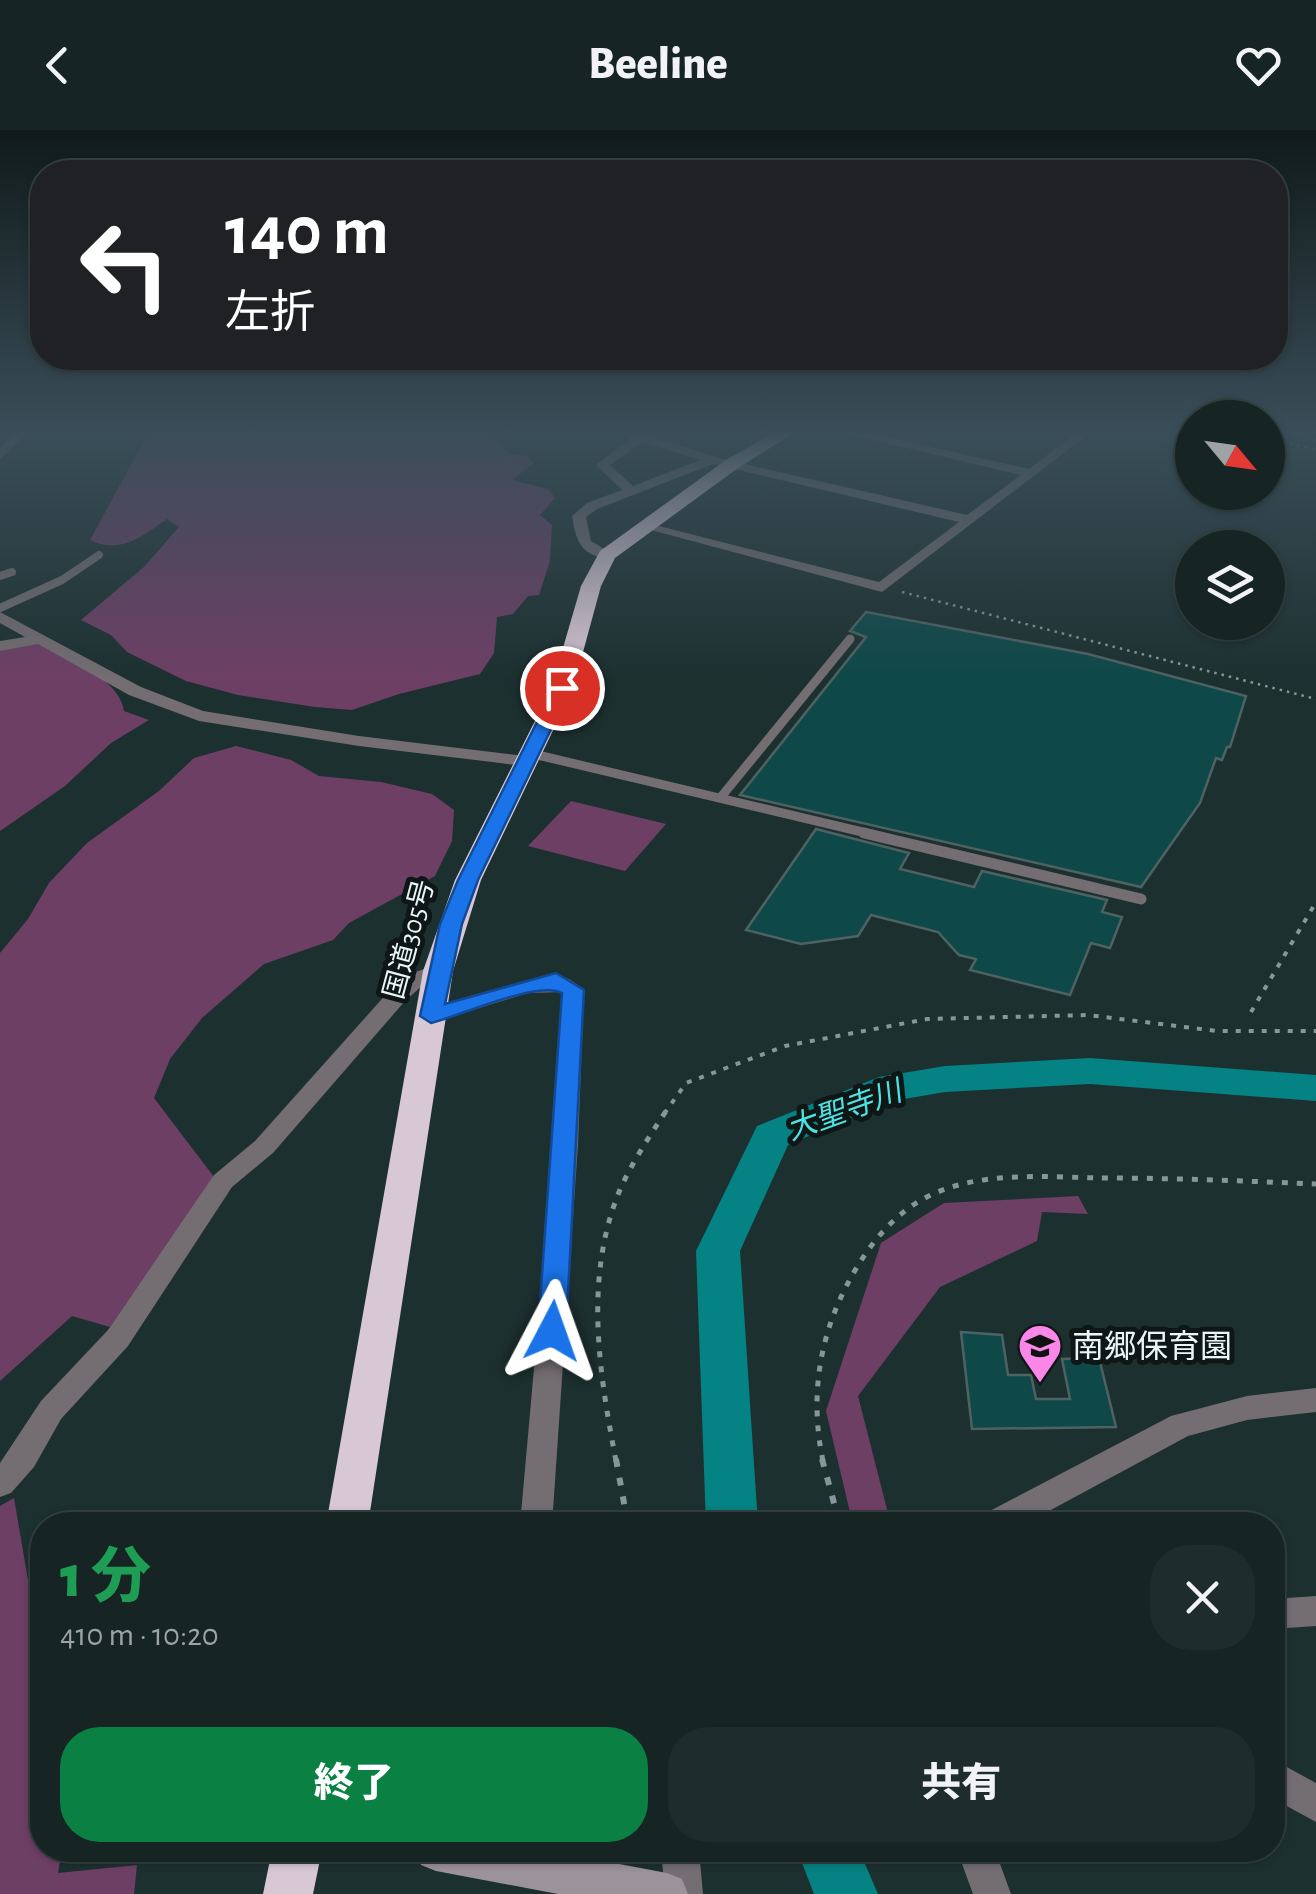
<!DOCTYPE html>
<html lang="ja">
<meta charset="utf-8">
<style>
:root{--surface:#162424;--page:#1f2c2c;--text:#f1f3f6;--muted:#9ea4a6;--line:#354141;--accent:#0b8043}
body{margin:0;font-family:"Alegreya Sans","Noto Sans JP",sans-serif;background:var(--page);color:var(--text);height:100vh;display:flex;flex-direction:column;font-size:38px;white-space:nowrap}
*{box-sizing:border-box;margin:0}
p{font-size:32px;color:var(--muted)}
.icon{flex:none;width:55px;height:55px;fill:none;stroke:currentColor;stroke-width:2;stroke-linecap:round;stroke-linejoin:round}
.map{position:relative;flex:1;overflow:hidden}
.panel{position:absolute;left:30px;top:1382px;width:1255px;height:350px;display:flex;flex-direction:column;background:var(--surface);border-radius:40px;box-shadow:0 2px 8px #0004,0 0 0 2px var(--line)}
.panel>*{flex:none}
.guide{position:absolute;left:30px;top:30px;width:1258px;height:210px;border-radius:40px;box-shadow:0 2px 8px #0004,0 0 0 2px var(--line);background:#202124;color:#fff;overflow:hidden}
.needle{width:65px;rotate:119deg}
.controls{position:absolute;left:1175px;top:270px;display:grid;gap:20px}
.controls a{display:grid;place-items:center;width:110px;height:110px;border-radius:50%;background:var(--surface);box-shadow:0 2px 8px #0004,0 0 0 2px var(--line);font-size:50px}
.pin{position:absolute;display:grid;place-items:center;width:85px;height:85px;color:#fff;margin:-42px;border:5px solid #fff;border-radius:50%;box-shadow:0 2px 10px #0007}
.me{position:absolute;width:110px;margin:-55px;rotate:4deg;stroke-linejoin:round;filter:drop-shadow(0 0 8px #0008)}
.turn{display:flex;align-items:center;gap:35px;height:210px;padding:0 30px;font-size:45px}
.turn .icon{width:130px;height:130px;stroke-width:2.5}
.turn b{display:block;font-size:70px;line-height:85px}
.round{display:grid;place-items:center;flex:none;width:105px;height:105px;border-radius:40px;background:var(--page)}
.overview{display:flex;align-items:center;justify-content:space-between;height:170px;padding:0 30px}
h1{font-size:60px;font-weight:800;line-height:75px;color:#1e9e55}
.action{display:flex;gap:20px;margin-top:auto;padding:20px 30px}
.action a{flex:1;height:115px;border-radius:40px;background:var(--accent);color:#fff;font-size:40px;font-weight:800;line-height:115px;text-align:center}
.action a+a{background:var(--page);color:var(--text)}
header{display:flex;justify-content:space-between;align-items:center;height:130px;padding:0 30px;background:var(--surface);font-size:45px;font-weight:800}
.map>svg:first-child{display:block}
.green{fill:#6e3f65}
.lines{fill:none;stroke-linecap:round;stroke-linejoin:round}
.river{fill:#058283;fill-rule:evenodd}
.building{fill:#0f4848;stroke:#4d6261;stroke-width:2.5}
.path-far3{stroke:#879696;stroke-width:2.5;stroke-dasharray:2.5 5;stroke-linecap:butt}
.path-far2{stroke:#879696;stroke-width:4;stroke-dasharray:5 8;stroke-linecap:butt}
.path-far1{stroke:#879696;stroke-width:5;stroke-dasharray:6 9;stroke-linecap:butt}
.path{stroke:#879696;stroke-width:6;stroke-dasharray:8 11;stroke-linecap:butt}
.lane-far2{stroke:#746d72;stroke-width:8}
.lane-far1{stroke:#746d72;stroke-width:9}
.lane{stroke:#746d72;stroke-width:11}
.street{fill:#746d72;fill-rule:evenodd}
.secondary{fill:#9c929a;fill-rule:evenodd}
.highway{fill:#d8c7d4;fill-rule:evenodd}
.rail{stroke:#7e8e8e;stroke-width:4;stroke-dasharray:8 8;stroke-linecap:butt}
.route{fill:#1a73e8;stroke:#114b97;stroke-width:2.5}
.labels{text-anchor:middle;stroke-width:10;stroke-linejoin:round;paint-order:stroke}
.street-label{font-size:28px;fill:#eaf6f6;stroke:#0e1616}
.water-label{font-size:30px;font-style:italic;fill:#4ee3e2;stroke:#0e1616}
.near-poi-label{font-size:32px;fill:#eaf6f6;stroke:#0e1616;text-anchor:start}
</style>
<header><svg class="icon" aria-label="back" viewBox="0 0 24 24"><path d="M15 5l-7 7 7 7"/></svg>Beeline<svg class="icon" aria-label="heart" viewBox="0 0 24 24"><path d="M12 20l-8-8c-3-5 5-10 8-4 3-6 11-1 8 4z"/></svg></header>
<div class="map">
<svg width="1316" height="1764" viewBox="0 0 1316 1764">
<rect width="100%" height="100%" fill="#1d3030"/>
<path class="green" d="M148,303H489L508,323L528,327L534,333L512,350L548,359L555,368L540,385L552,395L550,431L539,465L528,466L513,484L497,487L494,523L480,544L399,564L352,580L315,577L238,565L186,551L127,522L111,505L81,490L145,436L179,397L167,389C142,406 121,425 90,410Z
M40,512C66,531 119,546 124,581L149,590L111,613L65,656L0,701V517Z
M236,616L291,630L319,646L381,652L432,664L454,680L452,711L435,746L349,793L333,810L264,834L202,888L170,929L154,968L214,1047L110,1197L72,1186L0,1251V823L28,789L49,753L87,713L159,661L194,628Z
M571,671L666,694L625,741L528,716Z
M1078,1066L1088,1084L1042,1082L1037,1111L940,1157L858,1266L891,1395H853L826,1281L881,1113L944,1073Z
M14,1368L30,1462H42V1720H62L58,1743L137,1735L134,1764H0V1376Z"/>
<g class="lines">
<path class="river" d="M1090,928L1316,945V971L1090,954L945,962L887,972L788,1015L740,1121L758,1395H706L696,1121L757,996L879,947L945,936Z
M797,1720H859L878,1764H814Z"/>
</g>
<path class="building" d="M866,482L1088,524L1246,566L1230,617H1227L1222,630L1216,628L1200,673L1141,757L740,665L866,507L850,501Z
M816,699L909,723L900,739L974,757L982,741L1107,770L1102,782L1122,787L1110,818L1091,813L1070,865L970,840L976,829L959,825L938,802L871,785L858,806L801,814L746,800Z
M961,1202L1002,1205L1008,1245H1031L1036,1269H1070L1062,1229L1099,1228L1116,1297L972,1299Z"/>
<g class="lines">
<path class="path-far3" d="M1268,308L1316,320
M902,462L1316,569"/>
<path class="path-far2" d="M1251,882L1316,772
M664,984L686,953L785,916L927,889L1088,885L1217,901H1316"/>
<path class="path-far1" d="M616,1331C599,1242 584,1149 619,1062C631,1034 649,1007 666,981
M823,1331C811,1275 817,1219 841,1167C859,1129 885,1090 923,1069C976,1040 1044,1047 1102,1048C1174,1048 1245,1051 1316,1054"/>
<path class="path" d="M616,1329L628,1395
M822,1329L840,1395"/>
<path class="lane-far2" d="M0,446L12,442
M0,478L62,450L99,425"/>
<path class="lane-far1" d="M529,623L875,705
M721,667L850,509"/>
<path class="lane" d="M864,703L1141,769"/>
<path class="street" d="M15,303H28L0,329V318Z
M621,303H652V307L723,329L967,385L1021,345L843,303H868L1029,339L1076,303H1090L882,462L636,396L643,392L879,452L959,392L713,334L597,379L586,387L591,411L614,425L607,429C580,424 576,411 572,386L587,373L622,360L596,335L631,308ZM643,312L700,330L633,356L610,335Z
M0,482L141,557L203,581L359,606L525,626L534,631L525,636L359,616L199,591L129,565L38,514L0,521V511L25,507L0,493Z
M438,834L446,836L449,841L423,855L405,871L273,1023L232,1057L128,1216L61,1289L34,1337L11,1363L0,1367V1333L41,1271L108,1200L214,1045L255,1011L389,861L407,845Z
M545,846L569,849L584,859L578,1014L552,1395H520L554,1014L562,862L528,863L431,893L420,886L423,881Z
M1316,1258V1282L1247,1290L1188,1306L1023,1395H977L982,1385L1171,1286L1247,1266Z
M1316,1466V1496L1272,1499V1469Z
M1272,1629L1316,1653V1692L1272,1668Z
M661,1720H699L703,1764H665Z
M957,1720H995L1011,1764H973Z"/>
<path class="secondary" d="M415,1720H545L667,1743L682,1749L688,1764H558L436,1741L421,1735Z"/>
<path class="highway" d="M773,303H794L738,338L615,428L601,456L573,559L481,750L453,841L368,1395H326L423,841L455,750L551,559L581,456L600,421L726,330Z
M272,1720H322L313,1764H263Z"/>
<path class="rail" d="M1300,303L1316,310"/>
</g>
<linearGradient id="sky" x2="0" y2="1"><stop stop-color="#101a1a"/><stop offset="0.55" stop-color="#3a4e59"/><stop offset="1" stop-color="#3a4e59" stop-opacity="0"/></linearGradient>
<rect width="1316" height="550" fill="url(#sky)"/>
<path class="route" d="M562,553L571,558L478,750L462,794L445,874L556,843L584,860L566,1201L562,1209L552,1212L542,1209L538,1201L562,863C538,850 460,886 431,893L420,886L440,794L458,750L554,558Z"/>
<defs>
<symbol id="school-pin" viewBox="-11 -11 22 30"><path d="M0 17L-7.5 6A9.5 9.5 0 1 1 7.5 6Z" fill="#fa87e7" stroke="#0e1616"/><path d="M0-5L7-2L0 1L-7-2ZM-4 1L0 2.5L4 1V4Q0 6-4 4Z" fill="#111"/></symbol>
</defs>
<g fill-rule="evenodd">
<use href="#school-pin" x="1015" y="1191" width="50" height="68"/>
</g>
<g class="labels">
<g class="street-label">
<text transform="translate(408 809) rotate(-75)" y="10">国道305号</text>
</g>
<g class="water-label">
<text transform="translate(844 980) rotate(-20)" y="10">大聖寺川</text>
</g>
<g class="near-poi-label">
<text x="1072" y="1227">南郷保育園</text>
</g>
</g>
</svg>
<div class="controls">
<a><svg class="needle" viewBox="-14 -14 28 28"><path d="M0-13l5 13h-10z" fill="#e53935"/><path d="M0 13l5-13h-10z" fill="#9ea4a6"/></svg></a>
<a><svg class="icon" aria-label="layers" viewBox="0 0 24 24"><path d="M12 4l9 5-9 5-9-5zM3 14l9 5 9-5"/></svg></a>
</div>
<div class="pin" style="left:562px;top:558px;background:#d93025"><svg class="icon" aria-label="arrive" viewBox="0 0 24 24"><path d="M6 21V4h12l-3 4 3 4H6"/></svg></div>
<svg class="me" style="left:552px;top:1201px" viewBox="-20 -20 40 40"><path d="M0-17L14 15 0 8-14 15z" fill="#1a73e8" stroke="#fff" stroke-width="4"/></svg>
<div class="guide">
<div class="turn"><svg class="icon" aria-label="left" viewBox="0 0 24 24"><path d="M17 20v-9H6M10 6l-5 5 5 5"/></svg><div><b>140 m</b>左折</div></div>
</div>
<section class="panel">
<div class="overview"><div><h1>1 分</h1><p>410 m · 10:20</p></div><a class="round"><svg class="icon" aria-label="close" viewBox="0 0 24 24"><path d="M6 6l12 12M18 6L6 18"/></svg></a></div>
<div class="action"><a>終了</a><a>共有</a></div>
</section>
</div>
